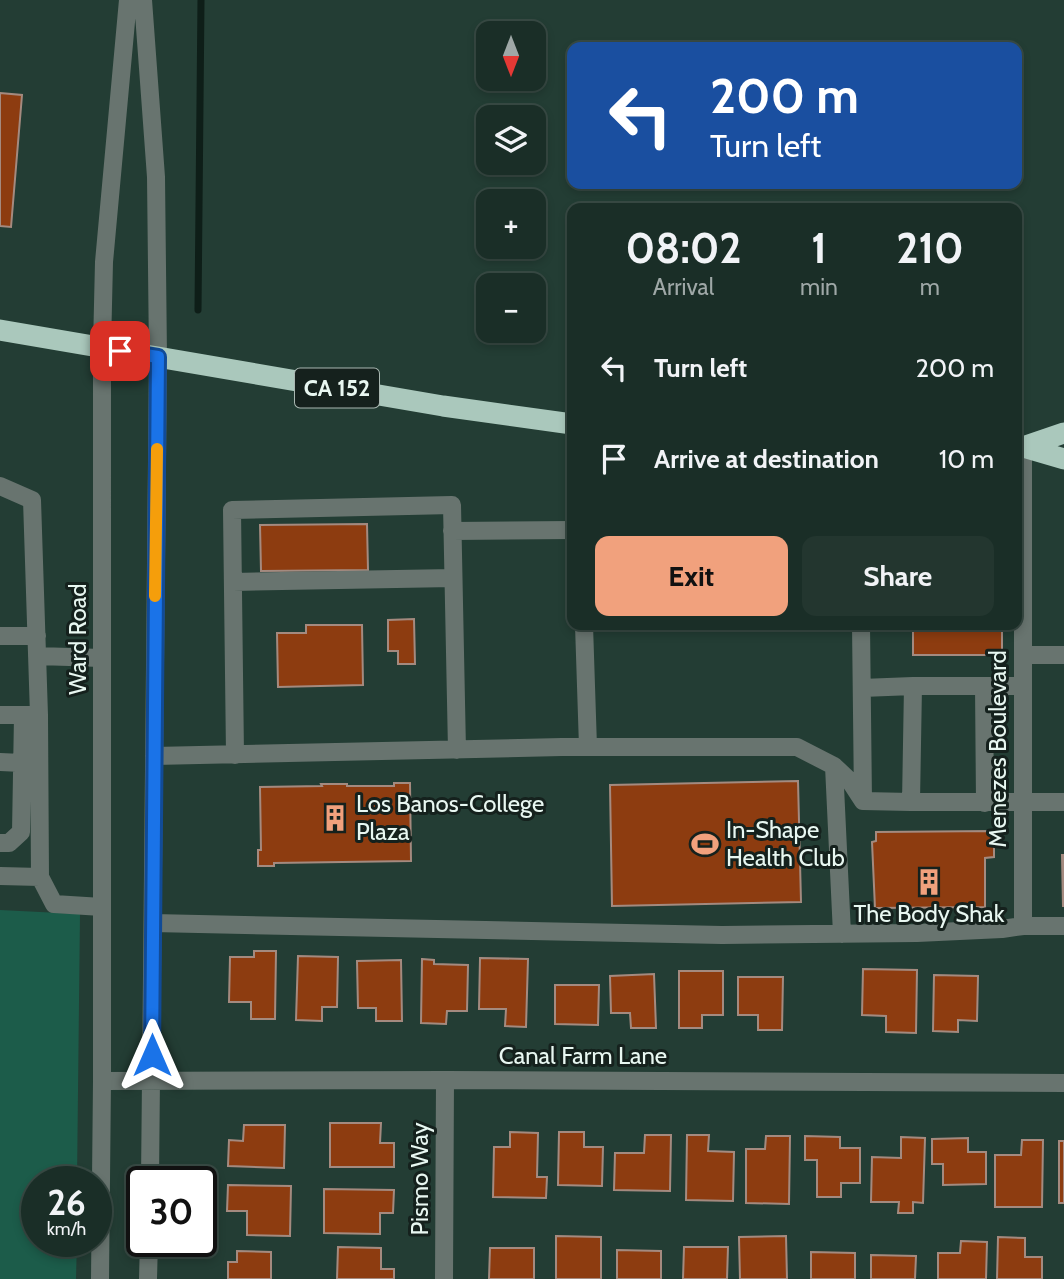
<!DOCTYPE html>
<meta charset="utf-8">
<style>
:root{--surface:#1a2e27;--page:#23362f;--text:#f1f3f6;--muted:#9fa8a7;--line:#384a44;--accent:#f1a17d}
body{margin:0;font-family:Cabin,sans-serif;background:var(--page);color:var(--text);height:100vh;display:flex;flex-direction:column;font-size:26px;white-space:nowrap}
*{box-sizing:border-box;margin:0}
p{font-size:23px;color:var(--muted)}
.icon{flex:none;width:38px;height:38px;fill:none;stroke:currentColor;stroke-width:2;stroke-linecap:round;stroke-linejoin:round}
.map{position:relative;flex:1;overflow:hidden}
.drawer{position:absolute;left:567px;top:203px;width:455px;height:427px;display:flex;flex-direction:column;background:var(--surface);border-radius:14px;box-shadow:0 4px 10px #0003,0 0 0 2px var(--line)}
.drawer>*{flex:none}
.banner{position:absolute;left:567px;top:42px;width:455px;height:147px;border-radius:14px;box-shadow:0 4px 10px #0003,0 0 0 2px var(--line);background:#1a4fa0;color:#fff;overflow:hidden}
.needle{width:46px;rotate:180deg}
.buttons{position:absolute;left:476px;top:21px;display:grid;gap:14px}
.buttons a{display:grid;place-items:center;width:70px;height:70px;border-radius:14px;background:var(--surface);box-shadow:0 4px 10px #0003,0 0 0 2px var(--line);font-size:35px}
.speed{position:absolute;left:21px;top:1166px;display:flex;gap:14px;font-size:35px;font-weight:700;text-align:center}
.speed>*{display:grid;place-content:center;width:91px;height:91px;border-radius:50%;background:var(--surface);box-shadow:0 4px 10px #0003,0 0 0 2px var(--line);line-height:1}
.speed small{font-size:18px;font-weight:400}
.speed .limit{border:4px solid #111;border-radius:10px;background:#fff;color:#111}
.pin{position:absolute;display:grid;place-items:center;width:60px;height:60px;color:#fff;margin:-30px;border-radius:14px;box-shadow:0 4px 10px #0006}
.me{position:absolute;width:77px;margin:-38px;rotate:0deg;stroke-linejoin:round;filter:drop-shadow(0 0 5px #0008)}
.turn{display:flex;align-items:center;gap:24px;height:147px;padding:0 28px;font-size:32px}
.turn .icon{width:91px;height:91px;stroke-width:2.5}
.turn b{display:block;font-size:49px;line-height:60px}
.eta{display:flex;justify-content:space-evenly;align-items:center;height:119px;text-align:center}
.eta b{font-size:42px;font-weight:700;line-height:49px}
.button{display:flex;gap:14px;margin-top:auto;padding:14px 28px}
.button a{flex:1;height:80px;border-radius:14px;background:var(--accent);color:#111;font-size:28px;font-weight:700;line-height:80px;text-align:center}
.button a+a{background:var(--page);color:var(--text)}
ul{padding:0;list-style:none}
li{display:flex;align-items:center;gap:21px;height:91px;padding:0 28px}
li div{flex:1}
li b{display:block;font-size:26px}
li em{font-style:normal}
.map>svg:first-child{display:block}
.green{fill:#1c5c4a}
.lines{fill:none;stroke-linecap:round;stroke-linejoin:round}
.stream{stroke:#0e1e18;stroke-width:7}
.building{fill:#8d3c10;stroke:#a48a7f;stroke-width:2}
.minor{stroke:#68746f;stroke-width:18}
.highway{stroke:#aac8bc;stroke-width:21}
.route-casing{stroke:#114b97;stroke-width:18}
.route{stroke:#1a73e8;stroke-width:12}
.slow{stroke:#f59e0b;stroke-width:12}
.labels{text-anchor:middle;stroke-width:6;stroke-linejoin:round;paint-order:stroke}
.shield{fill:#15211d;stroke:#a9b7b1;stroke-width:2}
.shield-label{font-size:23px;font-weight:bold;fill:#e8f7f1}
.street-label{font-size:24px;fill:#e8f7f1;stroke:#15211d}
.poi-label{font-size:24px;fill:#e8f7f1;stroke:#15211d;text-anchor:start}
</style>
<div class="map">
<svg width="1064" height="1279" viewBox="0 0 1064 1279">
<rect width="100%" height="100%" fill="#233d34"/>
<path class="green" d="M0,910L80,914L77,1181H37V1241H77L76,1279H0Z"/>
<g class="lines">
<path class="stream" d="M198,310L201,0"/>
</g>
<path class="building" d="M0,93L22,95L11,227L0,226Z
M367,524L368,570L261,571L260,525Z
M414,619L415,664H398V651H388V620Z
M306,625H362L363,685L278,687L277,633H306Z
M913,625H1002V655H913Z
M798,781L801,902L612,906L610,785Z
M394,783H410L411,861L274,863V866H258V850H261L260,787L322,786L321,784H347V786H394Z
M994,831V857L985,858V907L875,908L872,842L876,841V832Z
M1062,855H1064V906H1063Z
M254,951H276L275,1019H251V1002H229L230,957H254Z
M298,956L338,957L337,1007H322V1021L296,1020Z
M480,958L528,959L526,1027L505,1026L506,1009H479Z
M422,959L434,960V964L468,965L467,1011H447L446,1024L421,1023Z
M401,960L402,1021H376V1008H358L357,961Z
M863,969L917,970L916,1033L886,1032V1016L862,1015Z
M679,971H723V1015H702V1028H679Z
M654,974L656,1028H631L630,1013H611L610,976Z
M934,975L978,976L977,1021L958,1020V1032L933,1031Z
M738,977H783L782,1030H758V1015H738Z
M555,985H599L598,1025L555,1024Z
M330,1123H381L380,1143H394V1167H330Z
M244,1125H285L284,1168L228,1166L229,1140L243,1141Z
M510,1132L538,1133L537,1177H547L546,1198L493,1197L494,1147H510Z
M559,1132H584V1147H603L602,1186L558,1185Z
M645,1135H671L670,1191L614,1190L615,1153H644Z
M687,1135H709L708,1151L734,1152L733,1201L686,1200Z
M766,1136H790L789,1204L746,1203V1149H765Z
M805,1136L840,1137V1148H860V1183H841V1197H817V1160H805Z
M901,1137L925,1138L923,1203L913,1202V1213H898L899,1202H871L872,1157L901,1158Z
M968,1138V1152H986V1184L943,1185V1164H932V1139Z
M1022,1140H1043L1042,1207H995V1155H1021Z
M1059,1141H1064V1203H1059Z
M228,1185L291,1186L290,1236L247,1235V1211H227Z
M324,1189L394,1190L393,1213H380V1234L324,1233Z
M556,1236L601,1237V1279H556Z
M786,1236L787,1279H740L739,1237Z
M998,1237L1025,1238V1257H1042V1279H997Z
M961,1241L987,1242L986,1279H938V1253H960Z
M338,1247L381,1248V1269H394V1279H337Z
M684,1247H728L727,1279H683Z
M490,1248H534V1279H489Z
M617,1250L661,1251V1279H617Z
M237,1251L271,1252V1279H228V1262H237Z
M811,1252L855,1253V1279H811Z
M871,1255L916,1256L915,1279H871Z"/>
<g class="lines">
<path class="minor" d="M143,0L156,177L158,357L150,1181
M1023,447V926
M0,486L32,500L39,715L40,877L54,904L102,907
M452,531L572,530
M233,582L453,578
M584,625L588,747
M861,625L863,801
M0,636H37
M1023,655H1064
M37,656L102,658
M984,686H1023
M862,688L913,686
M0,715H32
M235,755L232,510L452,505L457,750
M154,756L562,747H797L834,766L850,781L863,801L911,802H1064
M0,762L22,763
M834,766L842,934
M911,802L913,686H984L985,803
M0,843H9L21,832L23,716
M0,876L40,877
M153,923L722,935L917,933L1002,929L1023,926H1064
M102,1081L445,1080L1064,1083
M100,1279L102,1081V347L104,262L128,0
M148,1279L149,1241
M444,1279L445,1080"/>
<path class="highway" d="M0,330L443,406L572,424
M1017,446L1023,447L1064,459
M1023,447L1064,433"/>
</g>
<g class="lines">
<defs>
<path id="route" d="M120,351L158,357L152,1055"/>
</defs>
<use href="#route" class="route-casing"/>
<use href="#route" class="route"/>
<path class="slow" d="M155,596L157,449"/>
</g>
<defs>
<symbol id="building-bare" viewBox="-9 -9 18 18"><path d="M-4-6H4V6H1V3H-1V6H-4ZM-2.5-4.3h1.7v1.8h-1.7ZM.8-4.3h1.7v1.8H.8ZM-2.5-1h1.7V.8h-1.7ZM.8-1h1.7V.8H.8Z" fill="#f1a17d" stroke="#15211d" stroke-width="2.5" paint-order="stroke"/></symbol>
<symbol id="stadium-bare" viewBox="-9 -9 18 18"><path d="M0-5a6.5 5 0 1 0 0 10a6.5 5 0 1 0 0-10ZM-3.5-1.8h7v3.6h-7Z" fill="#f1a17d" stroke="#15211d" stroke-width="2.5" paint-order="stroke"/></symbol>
</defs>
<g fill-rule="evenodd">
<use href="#building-bare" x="316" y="799" width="38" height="38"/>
<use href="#stadium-bare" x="686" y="825" width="38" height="38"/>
<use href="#building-bare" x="910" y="863" width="38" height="38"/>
</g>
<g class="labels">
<rect class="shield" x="295" y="368.5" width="84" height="39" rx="5"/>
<g class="shield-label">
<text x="337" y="396">CA 152</text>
</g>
<g class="street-label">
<text transform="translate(78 639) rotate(-90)" y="8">Ward Road</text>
<text transform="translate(998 749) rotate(-90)" y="8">Menezes Boulevard</text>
<text x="583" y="1064">Canal Farm Lane</text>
<text transform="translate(420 1179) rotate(-90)" y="8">Pismo Way</text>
</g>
<g class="poi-label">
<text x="356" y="812">Los Banos-College<tspan x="356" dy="28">Plaza</tspan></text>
<text x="726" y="838">In-Shape<tspan x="726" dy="28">Health Club</tspan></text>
<text x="929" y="922" text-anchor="middle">The Body Shak</text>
</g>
</g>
</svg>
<div class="buttons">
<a><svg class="needle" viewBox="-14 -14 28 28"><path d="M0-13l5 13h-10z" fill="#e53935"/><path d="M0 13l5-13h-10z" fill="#9fa8a7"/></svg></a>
<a><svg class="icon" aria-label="layers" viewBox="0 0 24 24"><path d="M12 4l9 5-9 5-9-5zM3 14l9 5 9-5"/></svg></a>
<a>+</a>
<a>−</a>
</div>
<div class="speed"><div>26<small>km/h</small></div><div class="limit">30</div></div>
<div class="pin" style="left:120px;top:351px;background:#d93025"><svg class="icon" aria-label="arrive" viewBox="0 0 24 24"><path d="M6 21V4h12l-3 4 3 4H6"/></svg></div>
<svg class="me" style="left:152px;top:1055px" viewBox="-20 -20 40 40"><path d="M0-17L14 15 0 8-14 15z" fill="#1a73e8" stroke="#fff" stroke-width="4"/></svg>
<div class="banner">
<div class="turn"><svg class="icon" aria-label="left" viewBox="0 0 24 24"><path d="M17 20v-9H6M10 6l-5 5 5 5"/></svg><div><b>200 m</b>Turn left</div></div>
</div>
<section class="drawer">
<div class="eta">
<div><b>08:02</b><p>Arrival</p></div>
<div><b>1</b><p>min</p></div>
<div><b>210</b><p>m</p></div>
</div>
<ul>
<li><svg class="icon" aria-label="left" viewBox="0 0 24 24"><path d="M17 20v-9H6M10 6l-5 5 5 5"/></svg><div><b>Turn left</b></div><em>200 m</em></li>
<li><svg class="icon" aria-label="arrive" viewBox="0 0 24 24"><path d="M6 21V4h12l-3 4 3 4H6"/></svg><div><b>Arrive at destination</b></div><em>10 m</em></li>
</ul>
<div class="button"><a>Exit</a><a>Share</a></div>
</section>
</div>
